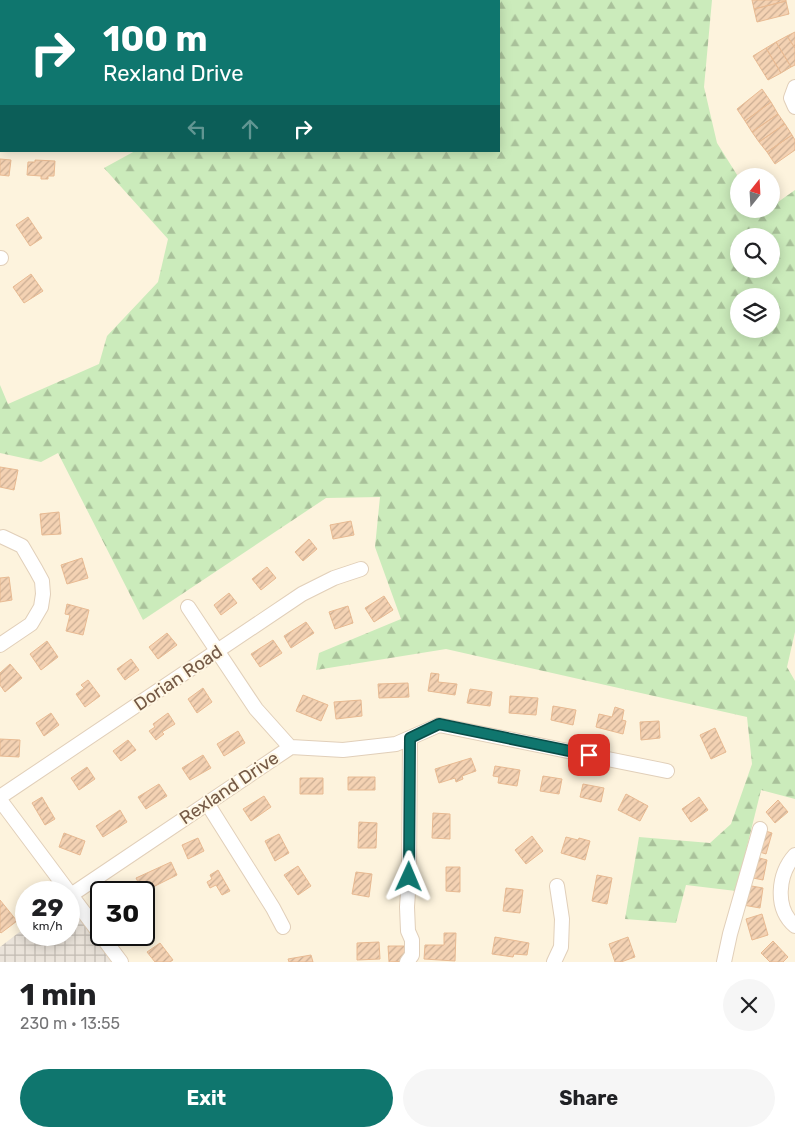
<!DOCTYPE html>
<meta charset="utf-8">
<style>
:root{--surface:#fff;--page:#f6f6f6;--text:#202124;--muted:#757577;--accent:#0f766e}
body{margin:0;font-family:Rubik,sans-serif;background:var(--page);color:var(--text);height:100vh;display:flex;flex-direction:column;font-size:19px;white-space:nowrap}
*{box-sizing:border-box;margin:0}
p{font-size:16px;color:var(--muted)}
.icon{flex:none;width:28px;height:28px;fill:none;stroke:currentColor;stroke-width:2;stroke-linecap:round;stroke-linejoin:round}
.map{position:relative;height:962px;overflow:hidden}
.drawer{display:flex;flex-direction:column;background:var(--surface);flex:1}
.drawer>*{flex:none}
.hud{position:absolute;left:0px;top:0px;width:500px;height:152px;box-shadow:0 2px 12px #0003;background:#0f766e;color:#fff;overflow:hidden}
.needle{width:32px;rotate:18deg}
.tools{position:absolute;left:730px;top:168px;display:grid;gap:10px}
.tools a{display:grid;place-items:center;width:50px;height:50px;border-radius:50%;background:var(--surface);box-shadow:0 2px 12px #0003;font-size:25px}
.speed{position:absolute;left:15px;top:881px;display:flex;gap:10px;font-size:25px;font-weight:700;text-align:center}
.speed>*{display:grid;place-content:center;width:65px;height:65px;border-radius:50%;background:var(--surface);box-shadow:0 2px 12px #0003;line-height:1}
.speed small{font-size:12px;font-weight:400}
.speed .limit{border:2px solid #111;border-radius:8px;background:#fff;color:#111}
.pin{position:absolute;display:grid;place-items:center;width:42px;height:42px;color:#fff;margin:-21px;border-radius:10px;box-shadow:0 2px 8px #0006}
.me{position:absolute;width:55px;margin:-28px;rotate:1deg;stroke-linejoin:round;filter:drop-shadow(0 0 4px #0008)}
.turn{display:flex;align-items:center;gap:18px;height:105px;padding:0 20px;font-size:22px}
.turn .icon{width:65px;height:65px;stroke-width:2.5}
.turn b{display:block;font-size:35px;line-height:42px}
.lanes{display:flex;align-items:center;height:48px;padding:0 20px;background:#0003;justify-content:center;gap:25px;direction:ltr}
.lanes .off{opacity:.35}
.round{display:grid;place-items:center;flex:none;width:52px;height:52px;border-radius:26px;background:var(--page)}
.head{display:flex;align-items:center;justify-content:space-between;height:85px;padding:0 20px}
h1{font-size:30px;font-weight:700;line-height:38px}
.primary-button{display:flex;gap:10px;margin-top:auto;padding:10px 20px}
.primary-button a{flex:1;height:58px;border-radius:30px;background:var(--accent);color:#fff;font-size:20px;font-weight:700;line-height:58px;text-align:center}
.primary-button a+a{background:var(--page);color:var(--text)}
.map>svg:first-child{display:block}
.industrial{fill:url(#industrial-grid)}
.forest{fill:url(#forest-firs);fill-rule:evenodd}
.building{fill:url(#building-hatch);stroke:#e8ba92}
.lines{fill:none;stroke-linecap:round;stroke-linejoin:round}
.minor-casing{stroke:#e1cfb9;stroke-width:16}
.minor{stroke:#fff;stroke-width:14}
.route-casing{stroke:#0a4d48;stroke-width:12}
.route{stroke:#0f766e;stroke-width:9}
.labels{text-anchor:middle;stroke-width:4;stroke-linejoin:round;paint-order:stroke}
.street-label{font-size:18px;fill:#745945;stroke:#fff7e4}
</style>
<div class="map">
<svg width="795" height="962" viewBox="0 0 795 962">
<defs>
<pattern id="industrial-grid" width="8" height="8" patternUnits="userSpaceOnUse" patternTransform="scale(1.25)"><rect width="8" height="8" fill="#eae3da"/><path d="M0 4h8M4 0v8" fill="none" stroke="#c2bbb3"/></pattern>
<pattern id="forest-firs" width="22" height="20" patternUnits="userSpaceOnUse" patternTransform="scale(1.25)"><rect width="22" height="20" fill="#cbebbb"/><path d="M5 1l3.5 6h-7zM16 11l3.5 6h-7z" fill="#a9c19a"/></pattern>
<pattern id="building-hatch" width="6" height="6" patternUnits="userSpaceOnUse" patternTransform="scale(1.25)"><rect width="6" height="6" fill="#f4d2b3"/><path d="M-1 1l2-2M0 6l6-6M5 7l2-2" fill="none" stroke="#caad93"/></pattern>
</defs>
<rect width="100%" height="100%" fill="#fdf3dd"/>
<path class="industrial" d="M69,897L111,962H0V947L26,927V935H69Z"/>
<path class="forest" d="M178,0H712L704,87L717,143L739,178V209H758L761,214L768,209H771V207L795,190V632L787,667L795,681V799L761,790L736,891L686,885L676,923L625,919L639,837L710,843L731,824L752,764L747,717L446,649L316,670L319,653L401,619L375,547L380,497L326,498L143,620L58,453L41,462L0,453V385L8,404L99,364L107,336L158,282L168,239L104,168L135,151H499V1H178ZM739,236H771V269H739ZM739,296H771V329H739Z"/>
<path class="building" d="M752,0H786V1L754,9Z
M786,1L789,14L757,22L754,9Z
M795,32V48L787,36Z
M787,36L795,48V65L791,67L776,42Z
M776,42L791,67L781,73L766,48Z
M766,48L781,73L768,80L753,56Z
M762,89L771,102L745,121L737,109Z
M771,102L778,114L752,132L745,121Z
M778,114L785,124L759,142L752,132Z
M785,124L792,135L767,152L759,142Z
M792,135L795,140V150L775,164L767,152Z
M0,159L11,160L9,176L0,175Z
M35,160L55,161L54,176H48V179H41V176L27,175L28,162H35Z
M28,217L42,238L30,246L16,225Z
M31,274L43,291L24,303L13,287Z
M0,467L18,470L14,490L0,487Z
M59,512L61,534L42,535L40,514Z
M351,521L354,535L333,539L330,525Z
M309,539L317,549L303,561L295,552Z
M82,558L88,578L67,584L61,565Z
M267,567L276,578L261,590L252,579Z
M9,577L12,600L0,602V578Z
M229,593L237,603L221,615L214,605Z
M384,596L393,610L374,622L365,608Z
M67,604L89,610L83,635L66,631L70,615L65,614Z
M348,606L353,623L335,629L329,612Z
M306,622L314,633L291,648L284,636Z
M167,633L177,645L158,659L149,647Z
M273,640L282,653L260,667L251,654Z
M47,641L58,657L41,670L30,654Z
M131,659L139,670L125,680L117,669Z
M10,664L22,678L5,692L0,685V673Z
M431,673L439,674L438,682L457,684L455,695L428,691Z
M88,680L100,696L85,707L76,694L84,688L81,685Z
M408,683L409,697L379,698L378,684Z
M203,688L212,702L197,713L188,699Z
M470,689L492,692L490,706L467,703Z
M303,695L328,705L321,721L296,711Z
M510,696L538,698L536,715L509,713Z
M361,700L362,716L336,719L334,702Z
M553,706L576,710L573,725L551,720Z
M615,707L624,710L622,720L626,721L623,734L596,727L599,714L612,717Z
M51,713L59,725L44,736L36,723Z
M168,713L175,724L162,732L164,734L156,740L149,731L155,727L153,724Z
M659,721L660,738L641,740L640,722Z
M715,728L726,752L711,759L700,735Z
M238,731L245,743L224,756L217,744Z
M0,739L20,740L19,757L0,756Z
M128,740L136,750L121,761L113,751Z
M203,755L211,768L190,780L182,768Z
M471,758L476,771L462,776L463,779L456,782L455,778L439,783L435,769Z
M495,766L520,770L517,786L498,783L499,777L493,776Z
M87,767L95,779L79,790L71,778Z
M543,776L562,779L559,794L540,791Z
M348,777H375V790H348Z
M300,778H323V794H300Z
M159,784L167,796L146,809L138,797Z
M583,784L604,788L601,802L580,797Z
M626,794L648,806L640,821L618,810Z
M264,796L271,807L251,821L243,809Z
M42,797L55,819L45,825L32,803Z
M699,797L708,810L691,822L682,809Z
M778,800L788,812L775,823L766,812Z
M120,810L127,822L103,837L96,826Z
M433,813L450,814V839L432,838Z
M359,822L377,823L376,848H358Z
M759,829L772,833L766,854L753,850Z
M64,833L85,841L80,855L59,847Z
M279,834L289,853L275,861L265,841Z
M532,836L543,851L526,864L515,850Z
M566,837L578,840L579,838L590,841L585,860L561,853Z
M198,838L204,851L188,859L182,845Z
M752,856L767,860L763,880L748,877Z
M171,862L177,875L143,892L136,878Z
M298,866L311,886L298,895L284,875Z
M446,867H460V892L446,891Z
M218,870L230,891L222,895L216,885L210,888L207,882L212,879L210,875Z
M356,872L372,874L369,897L352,894Z
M597,875L612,878L607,904L592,901Z
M746,885L763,888L760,908L743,905Z
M506,888L523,890L520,913L503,911Z
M0,900L17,921L1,933L0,932Z
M762,914L768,935L752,940L746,919Z
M444,933H456L455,961L424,959L425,945H444Z
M495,937L529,943L527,955L514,954L513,957L492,954Z
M628,937L635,957L621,962H615L609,944Z
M773,941L788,957L783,962H770L761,953Z
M379,942L380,959L357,960V943Z
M160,943L173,960L170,962H155L147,952Z
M388,946H406V961L389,962Z
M311,955L313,962H289L288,959Z"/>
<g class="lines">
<defs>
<path id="minor" d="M795,87L791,98L795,107
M0,134L1,135
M0,258H1
M188,607L256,709L290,747
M0,645L31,624L41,607L43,594L42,581L36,570L22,546L3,537
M0,797L302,594L334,578L361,569
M0,800L121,962
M207,803L273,908L283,927
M795,855C778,874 774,908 795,926
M71,895L291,747L343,750L396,744L439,725L667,771
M407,962L412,955V940L408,931L407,907L409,877L410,738
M554,962L561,947L562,919L557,886
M724,962L730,934L760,829"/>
</defs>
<use href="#minor" class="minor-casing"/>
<use href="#minor" class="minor"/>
</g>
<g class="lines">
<defs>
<path id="route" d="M409,877L410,738L439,724L589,755"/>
</defs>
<use href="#route" class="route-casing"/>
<use href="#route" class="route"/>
</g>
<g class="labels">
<g class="street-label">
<text transform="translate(178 678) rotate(-34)" y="6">Dorian Road</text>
<text transform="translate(229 788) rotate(-34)" y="6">Rexland Drive</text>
</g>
</g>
</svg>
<div class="tools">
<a><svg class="needle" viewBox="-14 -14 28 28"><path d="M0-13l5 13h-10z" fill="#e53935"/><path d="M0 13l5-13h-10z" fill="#757577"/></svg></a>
<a><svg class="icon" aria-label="search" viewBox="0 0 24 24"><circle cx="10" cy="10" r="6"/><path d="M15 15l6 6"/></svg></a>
<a><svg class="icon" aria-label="layers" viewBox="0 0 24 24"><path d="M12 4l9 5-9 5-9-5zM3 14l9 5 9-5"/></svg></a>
</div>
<div class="speed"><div>29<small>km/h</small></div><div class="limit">30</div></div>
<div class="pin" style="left:589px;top:755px;background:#d93025"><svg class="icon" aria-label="arrive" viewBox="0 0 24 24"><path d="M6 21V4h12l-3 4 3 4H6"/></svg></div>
<svg class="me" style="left:409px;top:877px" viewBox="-20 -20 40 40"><path d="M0-17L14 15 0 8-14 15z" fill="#0f766e" stroke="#fff" stroke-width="4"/></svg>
<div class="hud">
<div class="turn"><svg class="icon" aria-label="right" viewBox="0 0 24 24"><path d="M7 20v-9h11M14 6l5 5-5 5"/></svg><div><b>100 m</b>Rexland Drive</div></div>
<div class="lanes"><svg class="icon off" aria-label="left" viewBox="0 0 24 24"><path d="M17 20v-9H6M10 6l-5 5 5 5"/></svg><svg class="icon off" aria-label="ahead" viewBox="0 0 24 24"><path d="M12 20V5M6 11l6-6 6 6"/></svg><svg class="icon" aria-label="right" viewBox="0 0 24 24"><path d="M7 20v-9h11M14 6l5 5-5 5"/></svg></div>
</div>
</div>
<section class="drawer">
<div class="head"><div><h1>1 min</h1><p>230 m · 13:55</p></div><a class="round"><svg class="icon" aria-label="close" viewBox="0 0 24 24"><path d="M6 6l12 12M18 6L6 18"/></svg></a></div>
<div class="primary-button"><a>Exit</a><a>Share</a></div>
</section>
